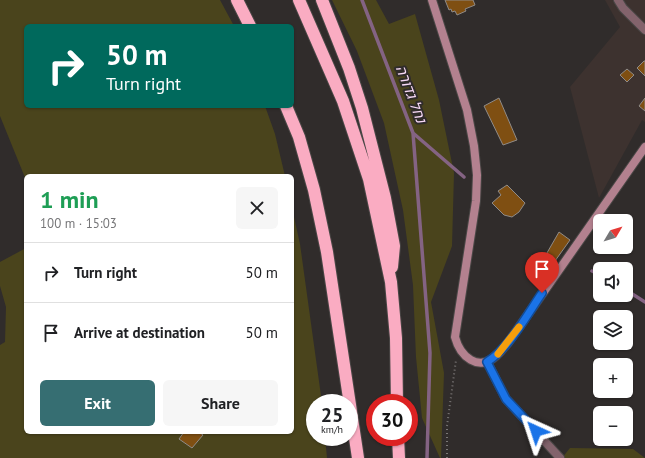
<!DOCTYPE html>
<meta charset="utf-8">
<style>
:root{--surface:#fff;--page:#f6f6f6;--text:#202124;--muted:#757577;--line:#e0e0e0;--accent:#366e72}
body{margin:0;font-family:"PT Sans",Heebo,sans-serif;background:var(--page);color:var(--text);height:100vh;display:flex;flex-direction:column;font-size:15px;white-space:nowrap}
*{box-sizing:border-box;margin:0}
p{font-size:13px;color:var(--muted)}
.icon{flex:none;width:22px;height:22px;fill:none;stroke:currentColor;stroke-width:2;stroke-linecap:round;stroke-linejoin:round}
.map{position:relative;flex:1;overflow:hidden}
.drawer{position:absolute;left:24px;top:174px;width:270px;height:260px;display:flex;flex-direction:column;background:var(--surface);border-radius:6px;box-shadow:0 1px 3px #0004}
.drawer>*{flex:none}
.banner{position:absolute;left:24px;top:24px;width:270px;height:84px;border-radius:6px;box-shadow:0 1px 3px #0004;background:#00695c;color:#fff;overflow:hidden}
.needle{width:26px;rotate:52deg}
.tools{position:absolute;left:593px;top:214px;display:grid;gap:8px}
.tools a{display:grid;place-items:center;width:40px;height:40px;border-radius:6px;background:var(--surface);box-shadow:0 1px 3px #0004;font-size:20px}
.speed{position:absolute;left:306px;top:394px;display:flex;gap:8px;font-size:20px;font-weight:700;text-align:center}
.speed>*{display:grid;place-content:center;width:52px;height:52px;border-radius:50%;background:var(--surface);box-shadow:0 1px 3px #0004;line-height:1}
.speed small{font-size:10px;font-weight:400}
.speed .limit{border:6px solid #d22;background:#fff;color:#111}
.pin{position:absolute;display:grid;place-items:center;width:34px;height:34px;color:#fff;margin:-41px -17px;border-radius:50% 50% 50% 0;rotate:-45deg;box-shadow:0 0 4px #0007}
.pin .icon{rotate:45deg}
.me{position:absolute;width:44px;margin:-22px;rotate:318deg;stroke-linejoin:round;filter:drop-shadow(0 0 3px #0008)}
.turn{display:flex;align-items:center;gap:14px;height:84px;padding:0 16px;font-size:18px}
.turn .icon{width:52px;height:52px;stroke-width:2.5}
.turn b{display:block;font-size:28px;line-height:34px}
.round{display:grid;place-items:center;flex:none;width:42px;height:42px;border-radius:6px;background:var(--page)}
.head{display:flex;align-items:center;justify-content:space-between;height:68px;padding:0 16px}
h1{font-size:24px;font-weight:600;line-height:30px;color:#1e9e55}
.cta{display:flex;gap:8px;margin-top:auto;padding:8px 16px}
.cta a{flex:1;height:46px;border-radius:6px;background:var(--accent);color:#fff;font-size:16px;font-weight:600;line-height:46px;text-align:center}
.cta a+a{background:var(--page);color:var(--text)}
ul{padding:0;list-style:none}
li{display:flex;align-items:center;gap:12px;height:60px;padding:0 16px;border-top:1px solid var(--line)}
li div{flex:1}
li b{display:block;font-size:15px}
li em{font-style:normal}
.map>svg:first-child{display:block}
.built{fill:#3d322f}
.green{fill:#4a441c}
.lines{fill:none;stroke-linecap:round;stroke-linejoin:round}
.stream{stroke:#846383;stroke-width:3.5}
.building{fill:#7f4f12;stroke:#8f8b88}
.street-casing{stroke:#4a4746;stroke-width:10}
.secondary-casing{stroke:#4a4746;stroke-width:10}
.highway-casing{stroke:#4a4746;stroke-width:14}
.path{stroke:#7a7776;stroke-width:2;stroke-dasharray:1 3;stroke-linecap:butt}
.street{stroke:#83636c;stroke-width:8}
.secondary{stroke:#b3818f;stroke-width:8}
.highway{stroke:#faacc2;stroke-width:12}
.route-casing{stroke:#114b97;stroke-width:10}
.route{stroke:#1a73e8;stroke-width:7}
.slow{stroke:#f59e0b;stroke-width:7}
.labels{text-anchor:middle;stroke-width:4;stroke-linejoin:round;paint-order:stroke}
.water-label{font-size:15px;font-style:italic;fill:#f7d9f6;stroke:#302c2b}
</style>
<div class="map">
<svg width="645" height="458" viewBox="0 0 645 458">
<rect width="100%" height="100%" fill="#302c2b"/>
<path class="built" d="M605,0H645V122L642,120L599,198L570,87L620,27Z"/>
<path class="green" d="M0,0H220L234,26H26V106H265L275,134L285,176H26V180L0,116Z
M332,0H376L389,24L415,14L439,100L454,173L452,246L431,302L444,373L441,458H440L422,418L416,357L413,285L403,210L384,123L357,51Z
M292,208L300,244L322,403H315V437H325L327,458H0V345L5,342L6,307L0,286V262L26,248V432H292Z
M570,448L633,449L645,458H562Z"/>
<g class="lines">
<path class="stream" d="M362,0L413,133L464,177
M413,133L430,353L427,458
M592,271L600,275
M626,290L645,302"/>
</g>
<path class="building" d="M445,0H473L475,5L465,9L466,11L457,15L455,11L452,12L451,9L449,10Z
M644,61H645V76L637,68Z
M627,69L634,75L627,82L620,75Z
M499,98L517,140L503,145L484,106Z
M645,98V111L639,106Z
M507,185L525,203L519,212L512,217L504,215L492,203L501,195L498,191Z
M559,232L570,240L545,275L536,272Z
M184,432H199L203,435L192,448L179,439Z"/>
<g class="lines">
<defs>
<path id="street" d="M618,0L623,8L645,30
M487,362L506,399L560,458"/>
<path id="secondary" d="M432,0L467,110L474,146L477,175L476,201L455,337C460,356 478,373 497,355C501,352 504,347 508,343L645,147"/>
<path id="highway" d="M237,0L250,26
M299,0L343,101L369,179L391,282L396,338L397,403
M322,0L349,68L362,108L385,198L394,246L392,267
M286,106L299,137L314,190L327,252L358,458
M398,437L399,458"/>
</defs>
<use href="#street" class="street-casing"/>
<use href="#secondary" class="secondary-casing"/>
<use href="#highway" class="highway-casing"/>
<path class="path" d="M447,458V426L456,360"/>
<use href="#street" class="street"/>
<use href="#secondary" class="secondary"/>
<use href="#highway" class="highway"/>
</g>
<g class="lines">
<defs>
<path id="route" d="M536,431L506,399L487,362C509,348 527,315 542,293"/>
</defs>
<use href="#route" class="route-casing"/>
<use href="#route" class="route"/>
<path class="slow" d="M498,354L519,327"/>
</g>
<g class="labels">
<g class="water-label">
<text transform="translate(411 94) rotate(69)" y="5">נחל גדורה</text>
</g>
</g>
</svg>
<div class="tools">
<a><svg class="needle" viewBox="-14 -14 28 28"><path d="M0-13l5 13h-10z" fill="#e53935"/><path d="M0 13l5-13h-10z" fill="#757577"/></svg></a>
<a><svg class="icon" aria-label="sound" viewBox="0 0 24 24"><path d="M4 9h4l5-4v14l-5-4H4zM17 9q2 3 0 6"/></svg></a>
<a><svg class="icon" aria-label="layers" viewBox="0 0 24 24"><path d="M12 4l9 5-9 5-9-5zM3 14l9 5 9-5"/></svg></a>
<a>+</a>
<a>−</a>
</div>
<div class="speed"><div>25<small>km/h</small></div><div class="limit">30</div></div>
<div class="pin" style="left:542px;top:293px;background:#d93025"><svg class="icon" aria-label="arrive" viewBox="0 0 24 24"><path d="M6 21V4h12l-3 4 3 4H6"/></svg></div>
<svg class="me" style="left:536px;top:431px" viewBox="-20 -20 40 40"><path d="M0-17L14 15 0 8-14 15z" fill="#1a73e8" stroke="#fff" stroke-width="4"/></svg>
<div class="banner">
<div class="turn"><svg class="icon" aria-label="right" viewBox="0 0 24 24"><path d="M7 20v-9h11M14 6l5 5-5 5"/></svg><div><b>50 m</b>Turn right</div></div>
</div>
<section class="drawer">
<div class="head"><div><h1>1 min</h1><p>100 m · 15:03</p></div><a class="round"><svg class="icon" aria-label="close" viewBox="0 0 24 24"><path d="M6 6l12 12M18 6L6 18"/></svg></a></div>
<ul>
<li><svg class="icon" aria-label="right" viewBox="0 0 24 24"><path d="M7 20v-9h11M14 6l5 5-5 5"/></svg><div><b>Turn right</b></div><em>50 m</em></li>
<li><svg class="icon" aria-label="arrive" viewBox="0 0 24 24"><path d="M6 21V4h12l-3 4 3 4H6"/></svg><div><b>Arrive at destination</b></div><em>50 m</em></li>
</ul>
<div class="cta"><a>Exit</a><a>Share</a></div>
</section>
</div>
